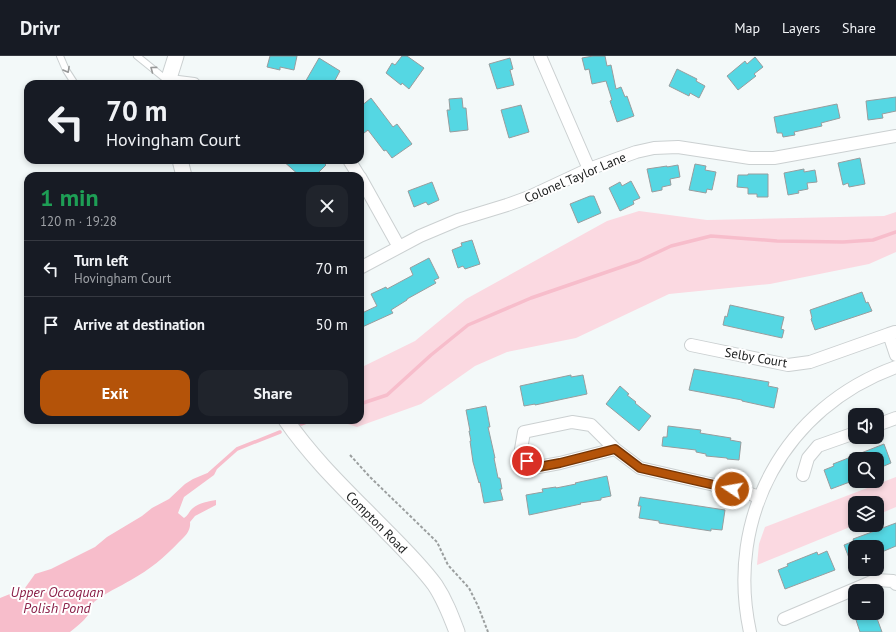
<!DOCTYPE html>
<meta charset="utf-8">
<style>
:root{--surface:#171b24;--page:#20242c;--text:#f1f3f6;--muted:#9ea1a6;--line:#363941;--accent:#b45309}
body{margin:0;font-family:"PT Sans",sans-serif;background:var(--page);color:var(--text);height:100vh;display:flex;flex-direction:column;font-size:15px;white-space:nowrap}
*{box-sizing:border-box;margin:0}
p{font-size:13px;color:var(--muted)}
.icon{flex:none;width:22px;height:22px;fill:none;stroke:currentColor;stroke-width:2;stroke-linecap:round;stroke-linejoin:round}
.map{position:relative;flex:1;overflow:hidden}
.sheet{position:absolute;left:24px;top:116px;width:340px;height:252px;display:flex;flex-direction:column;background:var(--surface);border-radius:12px;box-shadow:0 2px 6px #0003}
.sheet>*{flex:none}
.guide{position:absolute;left:24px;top:24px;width:340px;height:84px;border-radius:12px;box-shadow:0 2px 6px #0003;background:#171b24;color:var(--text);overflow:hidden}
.controls{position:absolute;left:848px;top:352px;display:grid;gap:8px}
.controls a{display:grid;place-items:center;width:36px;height:36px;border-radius:8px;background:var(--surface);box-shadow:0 2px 6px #0003;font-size:20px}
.pin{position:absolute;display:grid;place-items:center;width:34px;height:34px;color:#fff;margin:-17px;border:2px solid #fff;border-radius:50%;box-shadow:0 1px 4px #0007}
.me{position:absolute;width:44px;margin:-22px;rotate:282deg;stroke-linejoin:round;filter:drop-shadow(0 0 3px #0008)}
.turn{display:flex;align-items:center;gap:14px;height:84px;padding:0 16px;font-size:18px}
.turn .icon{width:52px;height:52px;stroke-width:2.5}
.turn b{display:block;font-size:28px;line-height:34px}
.round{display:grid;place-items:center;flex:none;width:42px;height:42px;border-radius:12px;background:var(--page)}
.overview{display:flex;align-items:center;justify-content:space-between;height:68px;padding:0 16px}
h1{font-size:24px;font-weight:600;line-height:30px;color:#1e9e55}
.button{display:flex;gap:8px;margin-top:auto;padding:8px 16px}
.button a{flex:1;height:46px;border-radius:12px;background:var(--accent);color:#fff;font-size:16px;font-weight:600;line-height:46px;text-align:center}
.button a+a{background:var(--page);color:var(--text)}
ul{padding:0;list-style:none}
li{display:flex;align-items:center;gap:12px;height:56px;padding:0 16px;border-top:1px solid var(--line)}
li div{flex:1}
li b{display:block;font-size:15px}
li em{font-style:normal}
header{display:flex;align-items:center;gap:24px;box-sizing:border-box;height:56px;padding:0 20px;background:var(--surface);border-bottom:1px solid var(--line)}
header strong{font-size:19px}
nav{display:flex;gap:22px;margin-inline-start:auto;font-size:14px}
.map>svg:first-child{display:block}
.green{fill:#fbd9e1}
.water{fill:#f7bdcb}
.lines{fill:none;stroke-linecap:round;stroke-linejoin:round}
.stream{stroke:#f7bdcb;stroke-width:3.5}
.building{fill:#55d7e3;stroke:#989d9e}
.service-casing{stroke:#cbd0d1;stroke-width:8}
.minor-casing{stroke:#cbd0d1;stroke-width:14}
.tertiary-casing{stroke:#cbd0d1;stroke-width:17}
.path{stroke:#9b9f9f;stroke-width:2;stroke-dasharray:3 2;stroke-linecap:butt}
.service{stroke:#fff;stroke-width:6}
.minor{stroke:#fff;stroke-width:12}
.tertiary{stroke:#fff;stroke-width:15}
.oneway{stroke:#989999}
.route-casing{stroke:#753606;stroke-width:10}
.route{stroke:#b45309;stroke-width:7}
.labels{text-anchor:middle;stroke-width:4;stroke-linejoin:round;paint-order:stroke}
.street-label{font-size:13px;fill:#1a1c1c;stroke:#fff}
.water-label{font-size:14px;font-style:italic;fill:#8b2149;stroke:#fff}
</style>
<header>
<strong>Drivr</strong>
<nav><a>Map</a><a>Layers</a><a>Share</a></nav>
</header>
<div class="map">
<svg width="896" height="576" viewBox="0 0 896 576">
<rect width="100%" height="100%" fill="#f3f9f9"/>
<path class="green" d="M639,155L707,164L884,160L896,156V196L869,208L770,228L669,238L576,282L507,296L475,310L421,348L357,371L335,364H360V312L415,285L466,243L607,165Z
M896,421V451L877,459V447H855V469L757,509L759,488L765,471Z"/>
<path class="water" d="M217,413L214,419L184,441L178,457L184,462C188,460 189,455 193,452C199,447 209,445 216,444V449L195,460L190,466C191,475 185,480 179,486C165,501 149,514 131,524C119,531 105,537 94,546C91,549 91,555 88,559C83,566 76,571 70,576H0V542L25,532L35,518L51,513L95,491L107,481L142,460L152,452L169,443L185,428L193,423Z"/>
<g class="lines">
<path class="stream" d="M360,348L387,339L431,299L468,269L531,242L639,205L671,190L711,180L777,185L843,186L873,184L896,176
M301,368L312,364
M210,417L237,393L280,376"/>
</g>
<path class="building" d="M270,0H297L294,14L280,11V14L267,11Z
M402,0H407L424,12L409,33L402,27L401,29L386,17L392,7L395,9Z
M593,0H605L607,10L611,9L616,33L621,31L625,41L627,40L634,60L617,66L610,45L612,44L606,25L592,28L589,13L585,14L582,2Z
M755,1L763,11L754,18L756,20L738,34L727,20L745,5L747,8Z
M319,2L340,15L333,28H304Z
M510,2L513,13L510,14L514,29L497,33L489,8Z
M677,13L697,23L696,25L705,30L699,42L690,37L689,40L669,30Z
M896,41V55L882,58L883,62L868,64L866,45Z
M371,42L393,71L397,68L412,88L392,102L386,94L384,95L368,74L364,77L360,72V51Z
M462,42L463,52H466L468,74L450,76L447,54H450L449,43Z
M837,48L840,62L821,67L822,70L794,76L795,79L783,81L782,77H777L774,61Z
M521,49L529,76L509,82L501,54Z
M860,102L865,128L849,131L848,127L843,129L838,107Z
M282,104H321L326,109L315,120H300Z
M695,108L706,110L705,114L716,116L712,134L707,133L706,137L689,134Z
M678,109L680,121L670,123L671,129L662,131V134L652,136L647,113L667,110V111Z
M804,113V116L815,114L817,126L807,127L808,133L798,135L799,137L788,139L784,117Z
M748,118H768V141H757V138H748V132L737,131L738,119H748Z
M631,125L640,142L633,145L634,148L620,155L609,132L620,126L622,130Z
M432,126L439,144L428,149L426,146L414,151L408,135Z
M590,140H594L601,157L578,167L570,148Z
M472,184L480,208L465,213L463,210L458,212L452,194L462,190L461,187Z
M429,202L439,222L434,224L436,227L407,243V244L391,254L393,257L360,272V258L377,250L371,238L386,231L387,233L413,219L410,212Z
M862,236L866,247L868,246L872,255L815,274L811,263L812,262L810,254Z
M730,249L784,261L781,273L784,274L782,282L723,269L725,260L727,261Z
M694,313L769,326L768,330L778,332L774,352L742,345V344L689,334Z
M571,319V321L583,319L587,338L535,349V348L524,350L520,330Z
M620,330L629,338L627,339L636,346L635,347L651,360L639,375L606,348Z
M486,350L490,371H488L495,402H494L498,422H500L502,433H500L503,444L484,447L480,426L479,427L473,406L470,385H471L469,375H470L466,354Z
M668,370L701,374L700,377L731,382L730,384L741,386L739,404L727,403V402L706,400V398L696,396V394L662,390L663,381H667Z
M884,388L891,407L877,413V403H855V424L831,433L824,414L834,410L833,408Z
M607,420L611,440L601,442V444L580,447L581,448L529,459L526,439L543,436L542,433L556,431V432L576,428L575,427Z
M640,441L725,454L722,474L711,473V475L691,472L659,467V465L639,462L641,450H638Z
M896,467V490L877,498V491H856L855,489L854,515L844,489L854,485L853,483Z
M827,495L835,514L785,533L778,514L788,510L787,508L817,496L818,499Z
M875,557L882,576H860L856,564Z"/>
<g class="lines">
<defs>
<path id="service" d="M60,0L66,14L75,28
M137,0L168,25"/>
<path id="minor" d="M540,0L589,113
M170,25L194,28
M349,104L359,120
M360,121L399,191
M360,212L420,180L458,164L507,149L529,141L589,113L636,96L654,92L678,91L750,102H774L896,80
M895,276L889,278L896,299
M691,289L788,309L810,306L889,278
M877,369L896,362
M615,393L560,407L533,412L520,399L524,376L572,366L591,369L615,393L640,412L745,436L759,441
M803,419L808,402L818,390L855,377
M784,563L876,524L893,525L896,528
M750,576C725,461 785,351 896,311"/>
<g id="tertiary">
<path d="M170,28V19L176,0"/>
<path d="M180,104L184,120"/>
<path id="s1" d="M286,364C314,405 351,439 386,475C403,492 421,510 435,529C445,544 451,560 457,576"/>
</g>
</defs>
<use href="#service" class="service-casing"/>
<use href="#minor" class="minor-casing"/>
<use href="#tertiary" class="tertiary-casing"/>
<path class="path" d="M350,399L370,421L437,486L448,509L469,532L478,550L488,576"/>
<use href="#service" class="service"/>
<use href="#minor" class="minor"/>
<use href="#tertiary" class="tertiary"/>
</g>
<defs><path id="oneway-chevron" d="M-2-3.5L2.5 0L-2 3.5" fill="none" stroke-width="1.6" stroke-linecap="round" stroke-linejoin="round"/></defs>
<g class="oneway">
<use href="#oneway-chevron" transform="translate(153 13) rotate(-143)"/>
<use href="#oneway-chevron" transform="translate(67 14) rotate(61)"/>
</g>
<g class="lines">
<defs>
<path id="route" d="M527,405L533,412L560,407L615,393L640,412L732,433"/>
</defs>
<use href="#route" class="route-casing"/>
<use href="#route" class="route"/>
</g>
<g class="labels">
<g class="street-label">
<text transform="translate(575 121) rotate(-23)" y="5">Colonel Taylor Lane</text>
<text transform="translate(756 301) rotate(10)" y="5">Selby Court</text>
<text dy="5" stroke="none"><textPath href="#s1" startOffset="137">Compton Road</textPath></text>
</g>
<g class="water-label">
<text x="57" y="541">Upper Occoquan<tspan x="57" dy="16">Polish Pond</tspan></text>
</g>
</g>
</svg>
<div class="controls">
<a><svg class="icon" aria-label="sound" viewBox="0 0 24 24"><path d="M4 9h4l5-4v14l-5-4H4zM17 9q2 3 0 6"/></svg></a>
<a><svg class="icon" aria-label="search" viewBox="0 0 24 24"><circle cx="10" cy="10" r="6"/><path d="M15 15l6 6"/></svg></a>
<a><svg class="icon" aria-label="layers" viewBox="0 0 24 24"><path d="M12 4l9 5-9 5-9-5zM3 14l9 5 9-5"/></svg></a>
<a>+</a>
<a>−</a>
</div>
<div class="pin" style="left:527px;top:405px;background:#d93025"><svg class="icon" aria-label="arrive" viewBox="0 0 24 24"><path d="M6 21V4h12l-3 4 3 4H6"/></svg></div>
<svg class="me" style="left:732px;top:433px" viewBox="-20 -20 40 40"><circle r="17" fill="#b45309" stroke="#fff" stroke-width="3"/><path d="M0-11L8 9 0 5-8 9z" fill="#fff"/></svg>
<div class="guide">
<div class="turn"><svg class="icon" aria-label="left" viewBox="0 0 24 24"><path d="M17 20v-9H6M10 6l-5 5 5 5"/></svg><div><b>70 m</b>Hovingham Court</div></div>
</div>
<section class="sheet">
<div class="overview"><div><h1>1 min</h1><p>120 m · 19:28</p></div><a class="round"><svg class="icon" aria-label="close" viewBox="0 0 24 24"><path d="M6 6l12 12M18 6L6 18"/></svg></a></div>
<ul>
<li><svg class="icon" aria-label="left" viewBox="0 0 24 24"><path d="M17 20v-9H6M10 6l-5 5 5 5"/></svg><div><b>Turn left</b><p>Hovingham Court</p></div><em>70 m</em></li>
<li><svg class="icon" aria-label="arrive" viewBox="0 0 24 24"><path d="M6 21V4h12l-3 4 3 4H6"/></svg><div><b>Arrive at destination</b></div><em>50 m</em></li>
</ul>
<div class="button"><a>Exit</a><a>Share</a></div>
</section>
</div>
